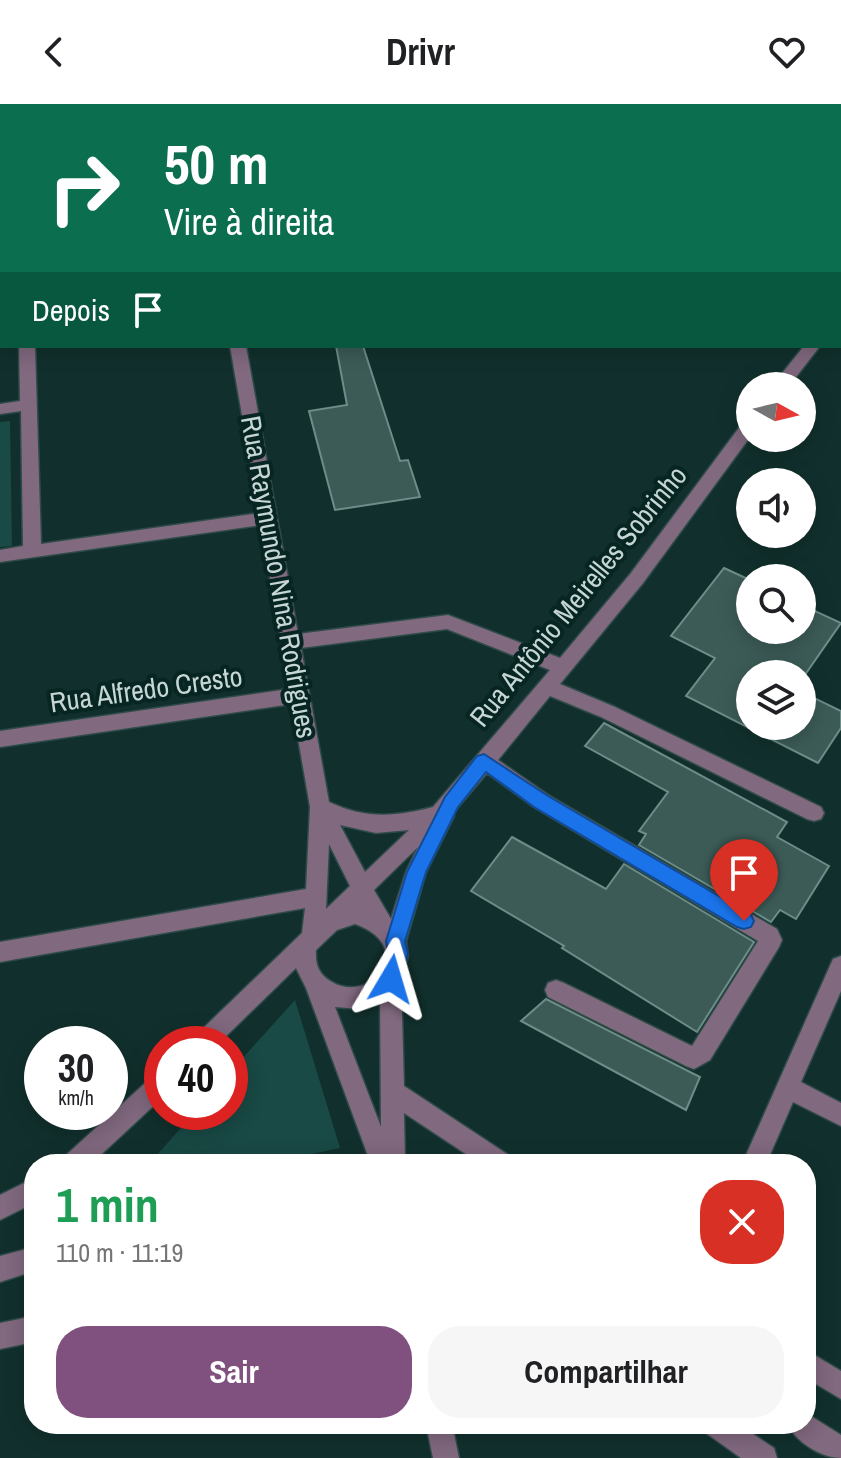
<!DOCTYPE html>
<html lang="pt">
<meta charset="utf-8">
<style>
:root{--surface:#fff;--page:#f6f6f6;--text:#202124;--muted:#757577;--accent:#80507f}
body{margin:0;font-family:"Archivo Narrow",sans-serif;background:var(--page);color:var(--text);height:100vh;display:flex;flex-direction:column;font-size:30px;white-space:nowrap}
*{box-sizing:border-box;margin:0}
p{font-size:26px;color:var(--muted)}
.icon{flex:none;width:44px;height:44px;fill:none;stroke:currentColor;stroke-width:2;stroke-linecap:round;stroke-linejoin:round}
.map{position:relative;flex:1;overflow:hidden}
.details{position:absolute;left:24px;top:1050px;width:792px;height:280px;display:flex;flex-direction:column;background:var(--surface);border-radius:32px;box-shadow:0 4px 20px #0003}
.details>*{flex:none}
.banner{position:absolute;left:0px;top:0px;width:842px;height:244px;box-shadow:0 4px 20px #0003;background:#0b6e4f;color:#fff;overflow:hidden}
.needle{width:52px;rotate:98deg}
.tools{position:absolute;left:736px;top:268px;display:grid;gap:16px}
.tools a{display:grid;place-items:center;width:80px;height:80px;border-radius:50%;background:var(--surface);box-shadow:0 4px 20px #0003;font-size:40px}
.speed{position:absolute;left:24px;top:922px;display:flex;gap:16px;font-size:40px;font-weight:700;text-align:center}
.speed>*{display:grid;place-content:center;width:104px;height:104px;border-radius:50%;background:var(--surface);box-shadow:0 4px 20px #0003;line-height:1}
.speed small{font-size:20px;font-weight:400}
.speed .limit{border:12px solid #d22;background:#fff;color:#111}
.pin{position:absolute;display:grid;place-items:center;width:68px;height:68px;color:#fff;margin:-82px -34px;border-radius:50% 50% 50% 0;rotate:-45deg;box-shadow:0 0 8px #0007}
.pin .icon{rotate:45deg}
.me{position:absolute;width:88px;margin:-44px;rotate:7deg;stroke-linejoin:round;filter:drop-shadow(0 0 6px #0008)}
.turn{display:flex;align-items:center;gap:28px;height:168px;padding:0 32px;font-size:36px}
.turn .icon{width:104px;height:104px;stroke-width:2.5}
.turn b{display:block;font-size:56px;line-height:68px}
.then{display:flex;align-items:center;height:76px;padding:0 32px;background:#0003;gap:16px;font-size:30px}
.round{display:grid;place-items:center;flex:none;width:84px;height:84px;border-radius:32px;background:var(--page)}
.overview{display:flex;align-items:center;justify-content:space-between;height:136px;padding:0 32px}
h1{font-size:48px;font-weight:700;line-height:60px;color:#1e9e55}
.primary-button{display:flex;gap:16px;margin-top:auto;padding:16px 32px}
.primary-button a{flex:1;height:92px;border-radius:32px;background:var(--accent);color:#fff;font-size:32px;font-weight:700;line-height:92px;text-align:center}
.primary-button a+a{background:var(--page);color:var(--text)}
header{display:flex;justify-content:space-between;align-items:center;height:104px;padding:0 32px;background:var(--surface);font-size:36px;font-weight:700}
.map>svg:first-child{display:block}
.green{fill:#194a45}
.building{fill:#3c5b57;stroke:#6c8d88;stroke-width:2}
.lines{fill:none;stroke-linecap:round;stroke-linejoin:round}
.minor-casing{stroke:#2e4b48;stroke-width:3}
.minor{fill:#81697f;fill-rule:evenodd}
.route{fill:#1a73e8;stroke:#114b97;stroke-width:2}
.labels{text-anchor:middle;stroke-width:8;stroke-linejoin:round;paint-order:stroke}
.street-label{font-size:28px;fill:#c5d6d4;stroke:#072623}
</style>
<header><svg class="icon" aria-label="back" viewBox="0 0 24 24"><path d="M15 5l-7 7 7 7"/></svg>Drivr<svg class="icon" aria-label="heart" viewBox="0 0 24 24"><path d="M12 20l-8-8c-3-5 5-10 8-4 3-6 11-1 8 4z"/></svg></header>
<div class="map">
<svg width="841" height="1354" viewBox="0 0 841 1354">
<rect width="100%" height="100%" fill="#11302d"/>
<path class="green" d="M10,317L12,442L0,443V318Z
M295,896L340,1044L264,1060H149L195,1008H230V968Z"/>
<path class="building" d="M336,242H363L400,357L408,356L420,393L335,406L309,307L347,301Z
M724,464L750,476V526H802V501L841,519L802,575V570H750V622H802V588L841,607V624L818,659L686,592L715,554L671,532Z
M604,619L787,718L777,733L829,762L796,815L780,806L771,818L639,741L646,730L639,727L668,688L585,642Z
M512,733L606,785L624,760L754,838L697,928L562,844L564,842L471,787Z
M546,895L700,973L686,1006L521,917Z"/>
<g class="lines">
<defs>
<path id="minor" d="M13,0H27V2H13Z
M188,0H202L203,2H189Z
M711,0H729L731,2H713Z
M840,36H841V44H840Z
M840,122H841V130H840Z
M841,201V211L840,212V202Z
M19,242H35L41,440L259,409L230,242H246L298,530L448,511L560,554L631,469L744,317L750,316V333L643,479L560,580L615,603L821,703L824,709L821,715L814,717L807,715L601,613L550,592L498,656L548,691L777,825L782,836L779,843L710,956L694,965L686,962L548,893L545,886L548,879L556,876L564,879L692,942L758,837L534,703L487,669L453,709L454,712L426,768L406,837L408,853L401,873L404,982L510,1052L514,1060H481L404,1009L405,1060H371L306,884L296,864L218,940H191L194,933L302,829L305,804L0,858V838L306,785L310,703L292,600L0,643V627L289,585L261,421L0,458V446L23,442L21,307L0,310V300L20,297ZM447,525L550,566L433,703C395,713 365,715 329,698L301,544ZM340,721L376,729L409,726L365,768ZM329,740L350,782L326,805ZM418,743L406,768L391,815L374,786ZM355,820C419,843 371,901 332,878C319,871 315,861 316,846L337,826ZM380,896L381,1023L335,903L360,905Z
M804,242H820L789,282H772Z
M841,852V887L801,978L841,999V1022L793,998L766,1060H742L833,855Z
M162,968V994L91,1060H61L65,1052L154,971Z
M34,1074V1099L0,1116V1091Z
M34,1143V1167L0,1178V1152Z
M34,1212V1238L0,1245V1219Z
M806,1246L841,1267V1295L806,1274Z
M806,1309L841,1331V1354C822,1354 795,1338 788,1320H806Z
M426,1320H452L459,1354H433Z
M702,1320H738L774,1344L777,1354H741L706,1329Z"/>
</defs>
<use href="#minor" class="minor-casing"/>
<use href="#minor" class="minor"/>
</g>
<path class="route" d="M484,650L548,692L751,811L754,817L751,823L744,825L737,823L534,703L486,668L458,703L426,768L405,837L408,850L398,881L391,884L384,881L381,875L388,850L386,837L407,768L445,693L477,652Z"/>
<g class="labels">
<g class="street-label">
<text transform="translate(279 473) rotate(80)" y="10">Rua Raymundo Nina Rodrigues</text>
<text transform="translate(578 492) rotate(-51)" y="10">Rua Antônio Meirelles Sobrinho</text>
<text transform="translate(146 585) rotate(-8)" y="10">Rua Alfredo Cresto</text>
</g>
</g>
</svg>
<div class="tools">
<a><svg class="needle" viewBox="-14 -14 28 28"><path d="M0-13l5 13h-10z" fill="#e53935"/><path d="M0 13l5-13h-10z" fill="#757577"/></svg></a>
<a><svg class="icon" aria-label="sound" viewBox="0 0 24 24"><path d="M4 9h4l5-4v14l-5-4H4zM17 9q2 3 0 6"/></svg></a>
<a><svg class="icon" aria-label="search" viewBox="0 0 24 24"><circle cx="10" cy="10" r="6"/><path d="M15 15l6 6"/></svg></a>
<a><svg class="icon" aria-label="layers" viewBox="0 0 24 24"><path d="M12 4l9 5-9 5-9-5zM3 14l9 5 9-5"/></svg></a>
</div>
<div class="speed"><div>30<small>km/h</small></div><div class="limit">40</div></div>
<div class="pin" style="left:744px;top:817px;background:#d93025"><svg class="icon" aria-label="arrive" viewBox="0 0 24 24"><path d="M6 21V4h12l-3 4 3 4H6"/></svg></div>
<svg class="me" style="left:391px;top:875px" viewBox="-20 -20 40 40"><path d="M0-17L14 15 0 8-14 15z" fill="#1a73e8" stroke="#fff" stroke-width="4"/></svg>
<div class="banner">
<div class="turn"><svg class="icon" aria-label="right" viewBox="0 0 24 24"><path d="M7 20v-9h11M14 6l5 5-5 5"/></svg><div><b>50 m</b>Vire à direita</div></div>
<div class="then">Depois<svg class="icon" aria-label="arrive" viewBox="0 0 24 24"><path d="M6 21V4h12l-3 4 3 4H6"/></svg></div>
</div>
<section class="details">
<div class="overview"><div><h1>1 min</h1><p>110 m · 11:19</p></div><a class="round" style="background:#d93025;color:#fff"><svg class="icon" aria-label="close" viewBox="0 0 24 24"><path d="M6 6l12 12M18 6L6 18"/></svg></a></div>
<div class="primary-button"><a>Sair</a><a>Compartilhar</a></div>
</section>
</div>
